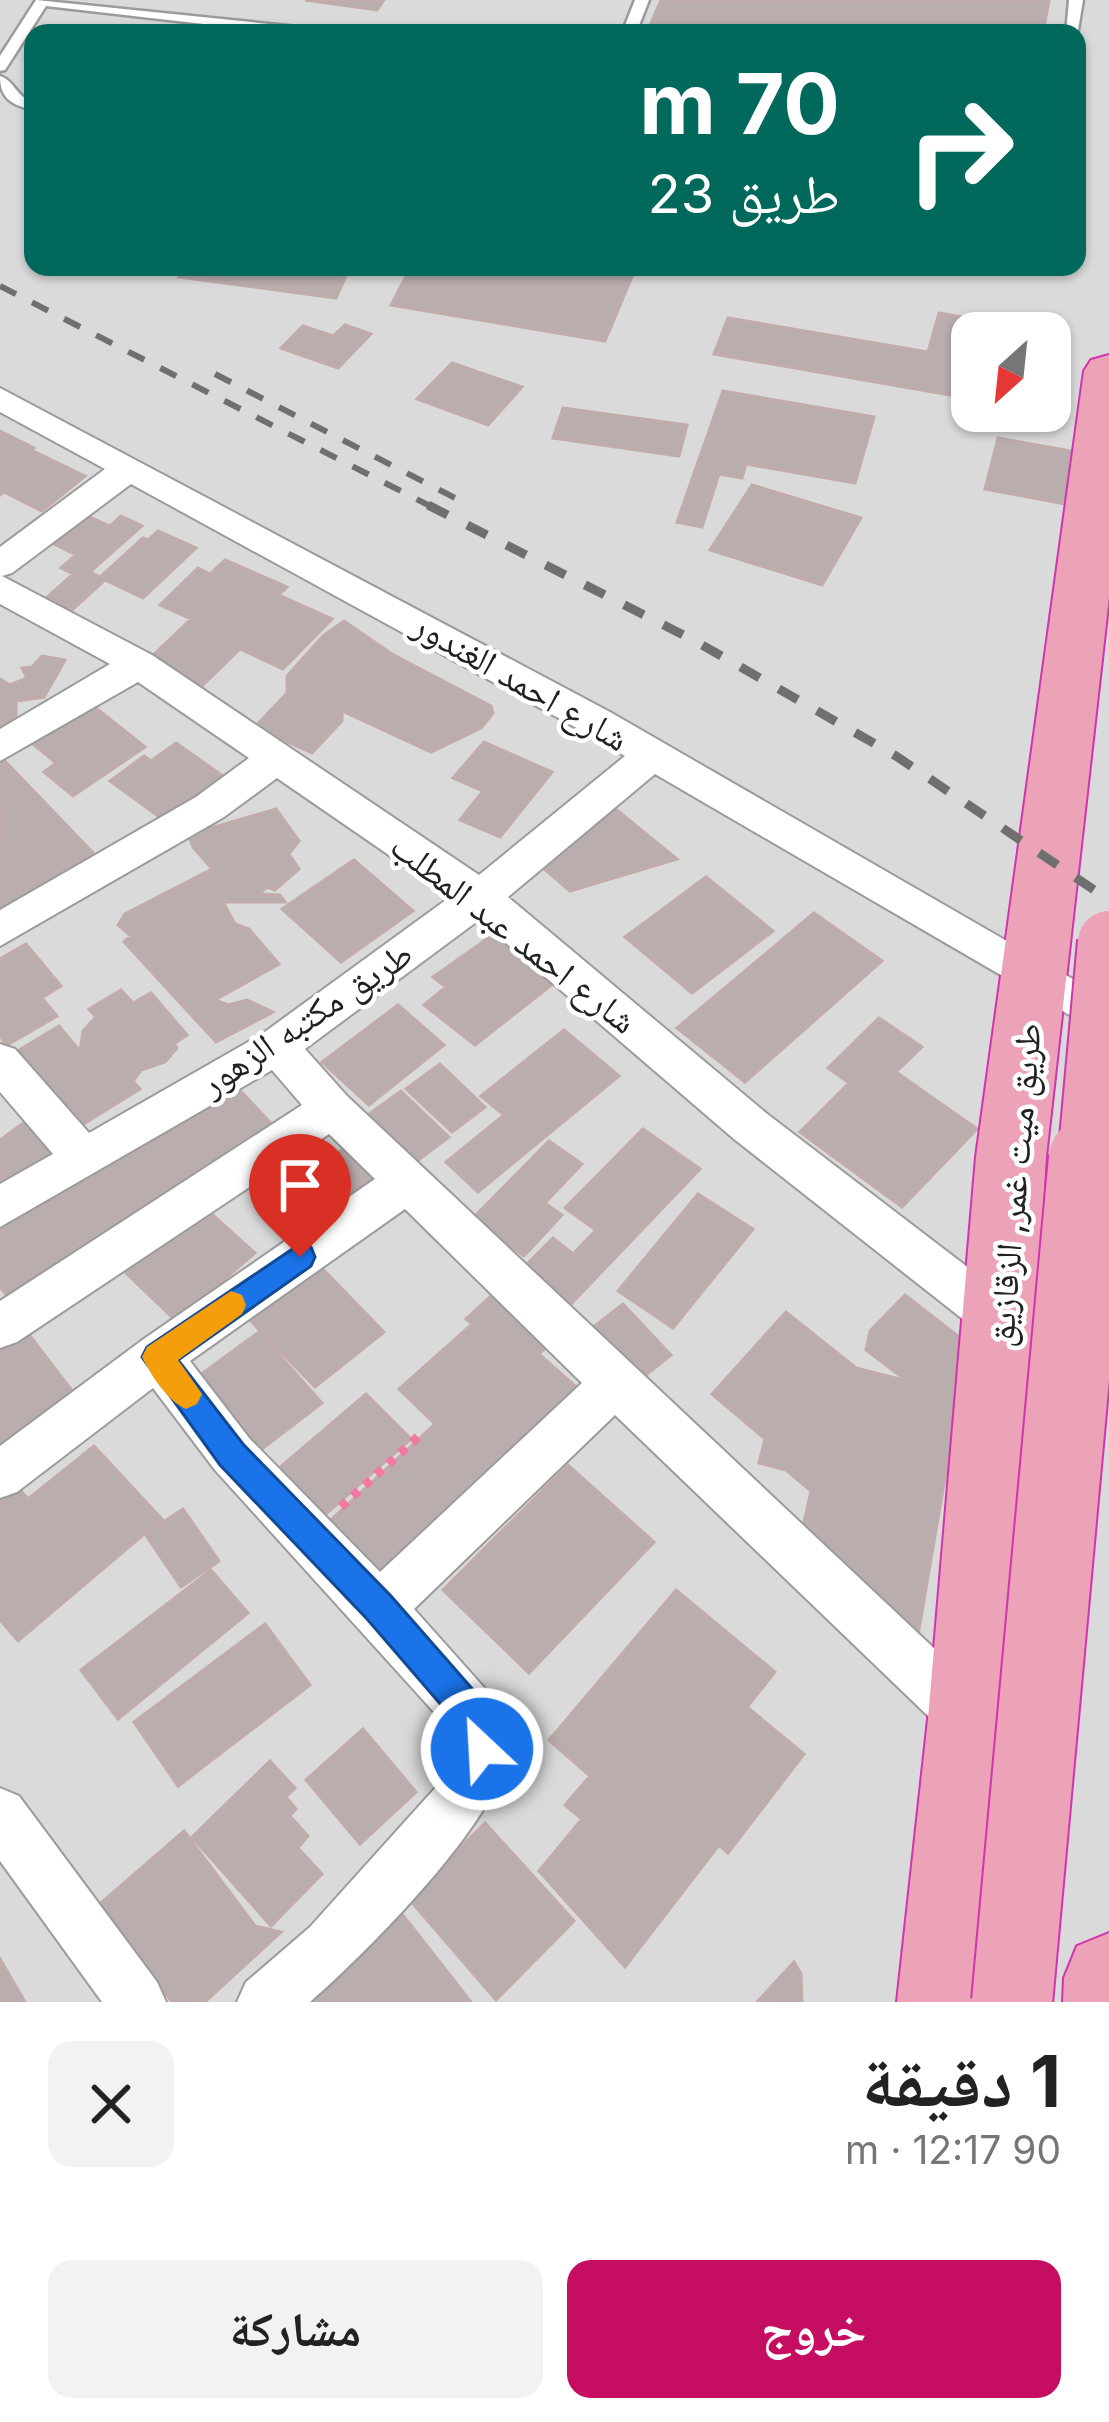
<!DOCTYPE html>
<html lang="ar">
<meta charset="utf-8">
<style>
:root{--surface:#fff;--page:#f2f2f2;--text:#222;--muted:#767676;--accent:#c50d61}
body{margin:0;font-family:Inter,"Noto Naskh Arabic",sans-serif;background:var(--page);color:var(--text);direction:rtl;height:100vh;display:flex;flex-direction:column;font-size:45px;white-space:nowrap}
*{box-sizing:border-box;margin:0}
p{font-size:39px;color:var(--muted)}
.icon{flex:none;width:66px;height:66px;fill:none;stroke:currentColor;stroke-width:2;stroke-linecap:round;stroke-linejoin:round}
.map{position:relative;height:2002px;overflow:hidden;direction:ltr}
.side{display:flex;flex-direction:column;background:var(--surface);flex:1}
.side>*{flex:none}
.hud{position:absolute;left:24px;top:24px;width:1062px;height:252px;border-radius:24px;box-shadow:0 3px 9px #0004;direction:rtl;background:#00695c;color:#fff;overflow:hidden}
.needle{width:78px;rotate:207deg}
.tools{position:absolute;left:951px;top:312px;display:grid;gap:24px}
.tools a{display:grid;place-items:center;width:120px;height:120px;border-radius:24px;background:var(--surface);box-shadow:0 3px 9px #0004;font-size:60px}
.pin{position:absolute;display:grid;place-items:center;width:102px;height:102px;color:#fff;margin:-123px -51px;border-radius:50% 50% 50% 0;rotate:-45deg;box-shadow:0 0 12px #0007}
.pin .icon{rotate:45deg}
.me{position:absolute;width:132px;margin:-66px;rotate:335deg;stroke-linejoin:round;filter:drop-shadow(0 0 9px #0008)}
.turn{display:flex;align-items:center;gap:42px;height:252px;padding:0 48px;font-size:54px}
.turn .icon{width:156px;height:156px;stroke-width:2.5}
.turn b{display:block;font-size:84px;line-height:102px}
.round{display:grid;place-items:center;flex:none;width:126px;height:126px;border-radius:24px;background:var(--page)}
.summary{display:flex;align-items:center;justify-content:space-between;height:204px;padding:0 48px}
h1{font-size:72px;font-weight:700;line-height:90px}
.button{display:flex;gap:24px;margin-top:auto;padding:24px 48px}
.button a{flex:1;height:138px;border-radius:24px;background:var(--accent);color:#fff;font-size:48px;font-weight:700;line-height:138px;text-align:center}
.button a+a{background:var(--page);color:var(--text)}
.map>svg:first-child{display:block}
.residential{fill:#dbdada;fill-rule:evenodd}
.building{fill:#baadae;stroke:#c1abab;stroke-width:3}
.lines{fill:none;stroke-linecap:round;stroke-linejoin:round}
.service-casing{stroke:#9b9b9b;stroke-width:5}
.minor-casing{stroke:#9b9b9b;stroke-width:4}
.trunk-casing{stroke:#d133b1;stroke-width:4}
.path{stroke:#f178a3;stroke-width:9;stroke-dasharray:8 8;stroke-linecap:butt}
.service{fill:#fff;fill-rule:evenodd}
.minor{fill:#fff;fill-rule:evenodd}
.trunk{fill:#eca2b7;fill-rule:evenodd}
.rail-far1{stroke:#6f6f6f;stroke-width:6;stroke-dasharray:18 18;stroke-linecap:butt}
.rail{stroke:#6f6f6f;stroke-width:9;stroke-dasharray:22 22;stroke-linecap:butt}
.trunk-bridge-far1-casing{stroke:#d133b1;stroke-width:66;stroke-linecap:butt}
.trunk-bridge-casing{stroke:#d133b1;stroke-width:84;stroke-linecap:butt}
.trunk-bridge-far1{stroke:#eca2b7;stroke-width:62}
.trunk-bridge{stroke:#eca2b7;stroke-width:80}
.route{fill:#1a73e8;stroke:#114b97;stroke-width:3}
.slow{fill:#f59e0b}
.labels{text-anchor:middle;stroke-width:9;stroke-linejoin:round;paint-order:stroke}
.street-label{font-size:36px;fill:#212121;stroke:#fff}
</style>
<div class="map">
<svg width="1109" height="2002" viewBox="0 0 1109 2002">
<rect width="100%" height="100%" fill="#f0eae8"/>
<path class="residential" d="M0,0H1109V2002H0ZM33,33H1077V267H33ZM972,333H1050V411H972Z"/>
<path class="building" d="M305,0H384L377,10Z
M661,0H1049L1043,33H647Z
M184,267H350L336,298L179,277Z
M411,267H636L605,341L391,305Z
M939,313L984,321L981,333H972V369L962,397L714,354L728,318L928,352Z
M345,325L371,334L338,368L281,348L303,326L333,336Z
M452,363L522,387L488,425L417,399Z
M723,391L874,417L855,483L746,464L742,478L719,474L702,527L677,522Z
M563,408L687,425L679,456L553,438Z
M0,431L34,448L31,450L85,476L42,511L4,492L0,495Z
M998,438L1076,452L1065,504L985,489Z
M752,485L861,518L822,585L710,550Z
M83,514L110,526L121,516L142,526L90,572L100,577L143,538L148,540L158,531L196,548L143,598L105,580L72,610L46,598L73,574L61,568L76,555L50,542Z
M225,560L287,587L279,595L332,619L283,669L240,649L201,687L147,661L191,619L160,605L198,568L210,574Z
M344,621L392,654L491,706L493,713L481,728L431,752L342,711V721L312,753L255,727L287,693V676L323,636Z
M42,656L65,660L44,697L16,701V719L0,726V679L10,685L27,678L22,668L32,667Z
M87,701L145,747L73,796L44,772L56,763L28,740Z
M484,742L552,772L500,837L460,820L483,791L453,778Z
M176,743L230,781L172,826L110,781L144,756L151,761Z
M0,756L98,858L0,918L1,821Z
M612,806L677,859L570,891L534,860Z
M276,809L299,841L289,854L299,869L275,890L267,887L259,894L280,895L285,902H223L235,924L249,929L279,964L215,1000L228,1005L247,1000L273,1012L216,1042L124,942L131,936L118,925L125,914L212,869L193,847L186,827L218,826Z
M354,860L413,911L341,962L282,909Z
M706,877L773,931L692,993L625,937Z
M814,913L882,961L745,1082L677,1028Z
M504,927L563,976L475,1045L424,1005L446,987L433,977Z
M26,944L61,986L42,998L57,1016L7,1045L0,1036V959Z
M121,990L133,1003L151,993L187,1035L174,1044L177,1048L165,1062L141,1070L133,1081L140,1089L69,1133L8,1057L59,1026L80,1051L83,1031L96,1017L89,1009Z
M398,1005L444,1045L369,1105L322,1062Z
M879,1018L922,1047L896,1072L977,1129L902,1207L800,1132L849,1083L828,1068Z
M564,1030L619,1076L478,1192L446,1162L504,1115L481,1096Z
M440,1064L485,1107L452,1132L406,1089Z
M237,1087L278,1131L16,1307L0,1287V1223L150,1126L159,1137Z
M401,1091L449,1137L405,1170L357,1123Z
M33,1116L70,1154L0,1192V1140Z
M643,1129L700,1169L570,1305L522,1269L553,1238L573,1254L596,1230L565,1208Z
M549,1141L582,1164L545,1203L562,1215L524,1256L473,1218Z
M351,1143L390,1182L303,1247L271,1215L294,1198L287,1191Z
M698,1194L753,1229L673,1328L618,1291Z
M203,1206L255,1253L176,1321L124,1271Z
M313,1259L384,1332L315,1387L242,1312Z
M492,1295L549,1345L539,1354L590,1399L377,1584L322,1528L435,1424L399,1389L472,1324L466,1319Z
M905,1295L968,1344L917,1641L800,1540L811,1491L786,1470L759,1463L765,1439L712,1394L786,1312L856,1368L907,1381L866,1350L870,1331Z
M623,1304L671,1355L631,1387L582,1336Z
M20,1323L76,1396L0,1448V1336Z
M259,1332L322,1403L258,1452L196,1378Z
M366,1394L411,1439L310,1528L265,1480Z
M94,1446L162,1519L18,1641L0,1620V1483L8,1476L28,1499Z
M568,1465L654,1542L529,1673L443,1590Z
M183,1509L219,1561L181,1587L145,1534Z
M211,1570L248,1613L118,1719L81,1670Z
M676,1590L775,1672L747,1707L804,1754L728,1853L719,1845L625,1967L539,1871L582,1819L565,1805L590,1776L549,1740Z
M265,1624L310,1685L178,1786L134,1722Z
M363,1729L416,1792L360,1844L306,1780Z
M270,1761L295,1788L286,1797L296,1809L290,1816L308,1836L298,1848L322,1874L271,1926L192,1837Z
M485,1823L574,1921L496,2000L409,1899Z
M184,1831L255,1926L281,1932L205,2002H172L101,1903Z
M391,1900L471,2002H314L300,1984Z
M0,1959L25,2002H0Z
M794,1962L801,1974L802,2002H757Z"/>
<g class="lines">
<defs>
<path id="service" d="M36,0L318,29L325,33H282L46,6L5,70L0,71V56Z
M635,0H649L636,33H622Z
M1069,0H1083L1077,36V33H1066Z
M0,76C15,81 15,96 33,102V110C12,105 0,99 0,76Z"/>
<path id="minor" d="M0,388L610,712L1109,1000V1038L655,774L508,897L766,1113L1017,1305L1023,1320L1017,1335L1000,1341L983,1335L734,1139L479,920L305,1049L347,1096L989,1700L996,1719L989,1738L970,1745L951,1738L615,1415L414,1609L496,1701C501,1715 508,1731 508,1746C508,1813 361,1958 310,2002H237L246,1982L310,1927L446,1776L455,1749L452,1732L215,1470L153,1388L17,1492L0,1498V1446L141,1341L375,1179L329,1134L17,1342L0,1348V1301L302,1105L272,1070L0,1227V1184L53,1154L0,1092V1044L15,1049L89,1133L262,1034L450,897L277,778L224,817L0,946V910L196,797L249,758L138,682L0,761V729L110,664L0,604V547L105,469L0,412ZM131,484L584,732L625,756L479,875L152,655L2,576L12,573ZM405,1209L582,1383L380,1572L249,1438L190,1361Z
M0,1788L19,1796L157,1982L166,2002H102L0,1861Z"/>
<path id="trunk" d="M1109,355V597L1046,1157L1012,1719L987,2002H897L928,1719L976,1157L1084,371L1091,360Z
M1109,1933V2002H1063L1064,1978L1077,1946Z"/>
</defs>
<use href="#service" class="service-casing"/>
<use href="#minor" class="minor-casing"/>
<use href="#trunk" class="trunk-casing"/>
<path class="path" d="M341,1507L420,1435"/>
<use href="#service" class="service"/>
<use href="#minor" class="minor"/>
<use href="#trunk" class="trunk"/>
<path class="rail-far1" d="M0,286L434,508
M215,374L455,498"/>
<path class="rail" d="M428,505L697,642L896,756L1109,900"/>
<defs>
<path id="trunk-bridge-far1" d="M1089,1161L1109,942"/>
<path id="trunk-bridge" d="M1012,2002L1089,1158"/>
</defs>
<use href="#trunk-bridge-far1" class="trunk-bridge-far1-casing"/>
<use href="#trunk-bridge" class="trunk-bridge-casing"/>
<use href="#trunk-bridge-far1" class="trunk-bridge-far1"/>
<use href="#trunk-bridge" class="trunk-bridge"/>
</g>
<path class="route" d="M300,1244L311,1247L315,1257L311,1266L178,1360L243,1444L391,1596L489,1708L499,1749L494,1761L482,1766L469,1761L461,1728L367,1619L220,1465L142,1357L147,1347Z"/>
<path class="slow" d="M231,1291L242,1295L246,1305L242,1314L178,1360L202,1394L197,1404L186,1409C167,1401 151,1375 142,1357L147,1347Z"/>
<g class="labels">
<g class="street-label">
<text transform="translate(521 681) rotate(30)" y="13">شارع احمد الغندور</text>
<text transform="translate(514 933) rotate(38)" y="13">شارع احمد عبد المطلب</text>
<text transform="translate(306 1018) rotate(-34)" y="13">طريق مكتبه الزهور</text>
<text transform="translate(1014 1185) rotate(-85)" y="13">طريق ميت غمر, الزقازيق</text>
</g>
</g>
</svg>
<div class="tools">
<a><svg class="needle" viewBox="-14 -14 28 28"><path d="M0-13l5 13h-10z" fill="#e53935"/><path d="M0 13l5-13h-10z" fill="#767676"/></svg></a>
</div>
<div class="pin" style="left:300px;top:1257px;background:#d93025"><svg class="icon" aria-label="arrive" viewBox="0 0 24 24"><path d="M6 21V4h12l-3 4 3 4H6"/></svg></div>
<svg class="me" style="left:482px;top:1749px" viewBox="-20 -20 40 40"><circle r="17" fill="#1a73e8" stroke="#fff" stroke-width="3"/><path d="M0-11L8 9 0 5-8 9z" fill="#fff"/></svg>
<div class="hud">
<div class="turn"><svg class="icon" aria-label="right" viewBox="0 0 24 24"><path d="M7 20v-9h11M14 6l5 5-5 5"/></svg><div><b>70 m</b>طريق 23</div></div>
</div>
</div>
<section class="side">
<div class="summary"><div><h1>1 دقيقة</h1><p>90 m · 12:17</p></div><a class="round"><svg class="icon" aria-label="close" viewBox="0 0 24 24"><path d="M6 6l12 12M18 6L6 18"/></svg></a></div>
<div class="button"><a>خروج</a><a>مشاركة</a></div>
</section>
